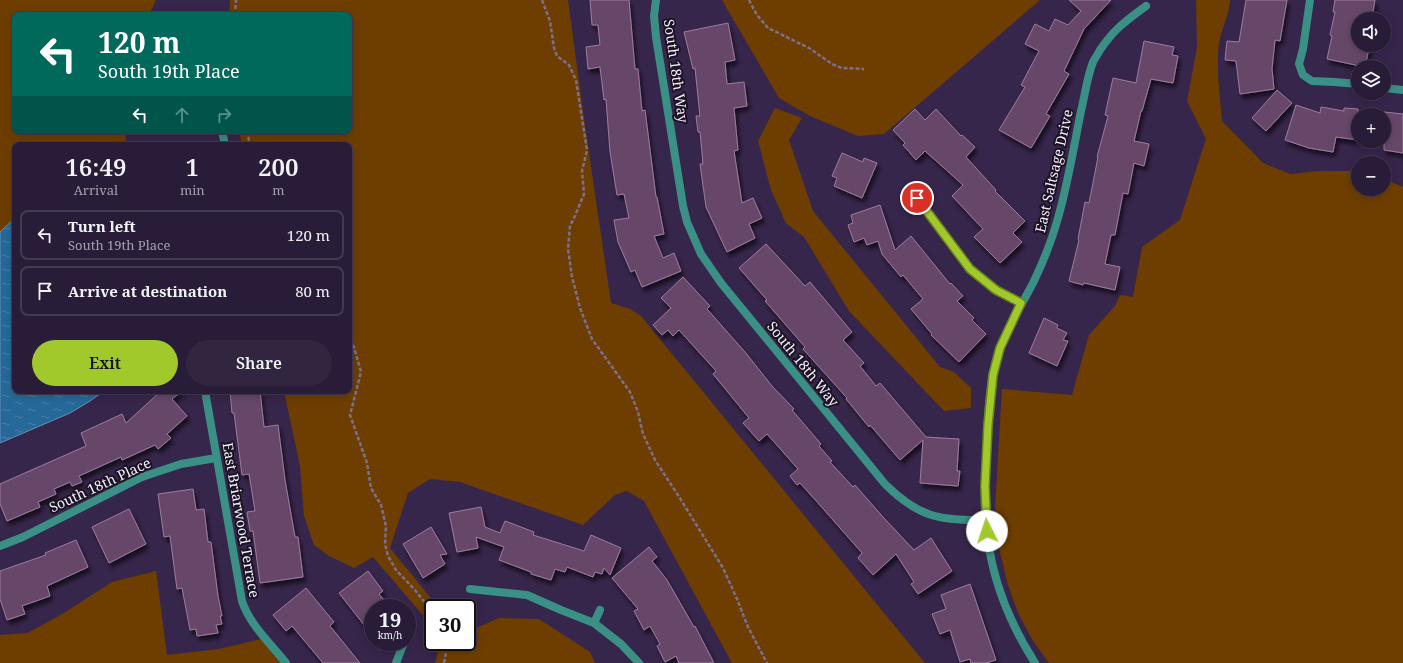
<!DOCTYPE html>
<meta charset="utf-8">
<style>
:root{--surface:#291c38;--page:#312540;--text:#f1f3f6;--muted:#a5a1ae;--line:#453a53;--accent:#a1c92b}
body{margin:0;font-family:"Noto Serif",serif;background:var(--page);color:var(--text);height:100vh;display:flex;flex-direction:column;font-size:15px;white-space:nowrap}
*{box-sizing:border-box;margin:0}
p{font-size:13px;color:var(--muted)}
.icon{flex:none;width:22px;height:22px;fill:none;stroke:currentColor;stroke-width:2;stroke-linecap:round;stroke-linejoin:round}
.map{position:relative;flex:1;overflow:hidden}
.panel{position:absolute;left:12px;top:142px;width:340px;height:252px;display:flex;flex-direction:column;background:var(--surface);border-radius:8px;box-shadow:0 2px 10px #0003,0 0 0 1px var(--line)}
.panel>*{flex:none}
.banner{position:absolute;left:12px;top:12px;width:340px;height:122px;border-radius:8px;box-shadow:0 2px 10px #0003,0 0 0 1px var(--line);background:#00695c;color:#fff;overflow:hidden}
.controls{position:absolute;left:1351px;top:12px;display:grid;gap:8px}
.controls a{display:grid;place-items:center;width:40px;height:40px;border-radius:50%;background:var(--surface);box-shadow:0 2px 10px #0003,0 0 0 1px var(--line);font-size:20px}
.speed{position:absolute;left:364px;top:599px;display:flex;gap:8px;font-size:20px;font-weight:700;text-align:center}
.speed>*{display:grid;place-content:center;width:52px;height:52px;border-radius:50%;background:var(--surface);box-shadow:0 2px 10px #0003,0 0 0 1px var(--line);line-height:1}
.speed small{font-size:10px;font-weight:400}
.speed .limit{border:2px solid #111;border-radius:6px;background:#fff;color:#111}
.pin{position:absolute;display:grid;place-items:center;width:34px;height:34px;color:#fff;margin:-17px;border:2px solid #fff;border-radius:50%;box-shadow:0 1px 4px #0007}
.me{position:absolute;width:44px;margin:-22px;rotate:356deg;stroke-linejoin:round;filter:drop-shadow(0 0 3px #0008)}
.turn{display:flex;align-items:center;gap:14px;height:84px;padding:0 20px;font-size:18px}
.turn .icon{width:52px;height:52px;stroke-width:2.5}
.turn b{display:block;font-size:28px;line-height:34px}
.lanes{display:flex;align-items:center;height:38px;padding:0 20px;background:#0003;justify-content:center;gap:20px;direction:ltr}
.lanes .off{opacity:.35}
.eta{display:flex;justify-content:space-evenly;align-items:center;height:68px;text-align:center}
.eta b{font-size:24px;font-weight:600;line-height:28px}
.action{display:flex;gap:8px;margin-top:auto;padding:8px 20px}
.action a{flex:1;height:46px;border-radius:24px;background:var(--accent);color:#111;font-size:16px;font-weight:600;line-height:46px;text-align:center}
.action a+a{background:var(--page);color:var(--text)}
ul{padding:0;list-style:none}
li{display:flex;align-items:center;gap:12px;height:50px;margin:0 8px 6px;padding:0 12px;border:2px solid var(--line);border-radius:8px}
li div{flex:1}
li b{display:block;font-size:15px}
li em{font-style:normal}
.map>svg:first-child{display:block}
.grass{fill:#6e3e00}
.water{fill:url(#water-ripples);stroke:#6491b7}
.building{fill:#664769;stroke:#9d7ba0;filter:url(#shadow)}
.lines{fill:none;stroke-linecap:round;stroke-linejoin:round}
.path{stroke:#7d708d;stroke-width:2.5;stroke-dasharray:4 2;stroke-linecap:butt}
.street{stroke:#3b9085;stroke-width:8}
.route-casing{stroke:#69831c;stroke-width:10}
.route{stroke:#a1c92b;stroke-width:7}
.labels{text-anchor:middle;stroke-width:4;stroke-linejoin:round;paint-order:stroke}
.street-label{font-size:14px;fill:#f5effe;stroke:#1b1324}
</style>
<div class="map">
<svg width="1403" height="663" viewBox="0 0 1403 663">
<defs>
<pattern id="water-ripples" width="26" height="14" patternUnits="userSpaceOnUse"><rect width="26" height="14" fill="#266999"/><path d="M2 4q2-2 4 0t4 0M15 11q2-2 4 0t4 0" fill="none" stroke="#467fa8"/></pattern>
<filter id="shadow"><feDropShadow dx="2.5" dy="4.5" stdDeviation="2" flood-color="#0009"/></filter>
</defs>
<rect width="100%" height="100%" fill="#37264b"/>
<path class="grass" d="M0,0H156L149,15H15V131H125L126,140L124,145H15V391H104L90,401L70,413L0,443Z
M230,0H568L584,119L611,303L630,309L641,316L925,663H732L644,501L627,491L615,495L583,525L460,482L430,479L408,493L390,548L439,608H433V627L373,557L354,568L329,556L314,545L304,516L300,466L284,391H349V145H242L239,131H349V15H229Z
M722,0H1040L884,134L858,136L810,116L779,98Z
M1196,0H1230C1229,15 1223,25 1220,38C1215,65 1220,94 1222,121L1263,163L1290,174L1319,171H1358V189H1384V179L1403,187V663H1049L1033,641L1018,613L1008,585L999,548L995,509L1002,389L1072,395L1089,335L1115,306L1120,295L1133,297L1142,247L1180,220L1206,139L1187,101L1197,47Z
M775,108L802,118L789,140L813,211L940,367L954,372L971,388V408L944,411L849,311L804,237L786,223L771,190L758,141Z
M156,571L167,655L219,649L265,638L286,663H0V635L28,633L64,613L112,582Z
M499,618L539,619L590,652L595,663H435L441,642H467V632Z"/>
<path class="water" d="M15,218V391H104L90,401L70,413L0,443V232Z"/>
<path class="building" d="M590,0H629L635,69H638L642,111L645,110L656,197H657L664,234L654,236L663,258L674,253L681,271L642,287L635,270L631,272L618,242L614,220L629,218L624,194L617,195L610,152L606,99L604,100L600,67L588,69L586,47L600,45L598,25H592Z
M1069,0H1111L1084,29L1064,71L1069,74L1046,114L1050,116L1031,148L999,130L1025,87L1021,85L1039,51L1025,44L1035,24L1049,31L1055,19L1068,25L1081,11Z
M1246,0H1287L1280,41L1275,40L1272,69L1274,89L1240,94L1236,61L1225,60L1227,41L1239,42Z
M1335,0H1375L1372,18L1358,16V46L1369,48L1365,67L1327,59L1332,36L1330,35L1335,12H1333Z
M728,23L735,60L725,62L727,84L744,82L747,106L734,108L738,150L734,151L742,203L753,198L762,218L749,224L755,238L727,252L706,207L700,164H703L700,132H698L696,116H700L695,68L693,69L684,32Z
M1144,41L1174,47L1172,55L1178,56L1173,83L1151,79L1142,111H1141L1134,141L1149,144L1144,166L1134,163L1128,194L1123,193L1115,235H1111L1105,264L1120,267L1115,290L1084,283L1083,285L1069,281L1079,240L1078,239L1085,202L1089,203L1098,157H1097L1108,116L1105,115L1113,78L1136,83Z
M1277,90L1292,103L1266,131L1252,118Z
M1296,105L1320,113L1321,107L1344,111V108L1358,109V140L1336,137L1333,152L1309,148L1285,140Z
M915,109L925,120L936,109L961,136L962,135L975,147L966,157L996,190L995,191L1025,221L1013,233L1022,242L1000,263L974,237L983,229L952,196L963,185L925,151L916,160L903,145L905,143L893,130Z
M1384,112L1403,114V153L1384,150Z
M842,153L863,162L864,158L877,163L862,198L834,186L837,178L832,176Z
M880,205L895,250L911,236L950,284L951,283L963,296L957,301L974,318L972,320L986,334L959,362L931,335L932,334L911,309L923,299L903,275L901,277L882,254L878,241L867,245L864,238L854,242L848,225L853,223L851,215Z
M766,244L805,286L810,282L852,332L843,340L864,363L860,366L876,386L880,383L926,437L959,439L957,471H960L958,486L920,483L923,440L900,460L870,425L869,427L846,399L847,398L803,349L805,347L765,301L767,300L739,268Z
M683,277L710,306L707,309L745,352L772,386L794,409L792,410L821,444L819,446L832,461L830,462L853,487L855,485L883,517L914,550L931,538L952,571L918,594L911,584L914,582L896,554L873,575L858,558L862,553L818,503L800,483L797,485L790,476L798,469L767,434L759,441L743,423L749,418L713,374L716,371L679,330L673,336L668,330L662,335L653,325L671,308L661,298Z
M1044,318L1058,325L1057,328L1067,333L1063,340L1068,341L1057,366L1029,353Z
M161,391H182L172,399L187,416L167,434L171,438L158,449L155,445L122,460L121,457L79,476L82,482L72,486L70,482L54,489L56,494L38,502L40,507L7,521L0,504V484L86,446L81,433L122,414L126,423Z
M230,391H260L264,427L278,425L285,480L295,537H298L303,577L260,583L253,531H250L247,512L255,511L249,474L242,475L234,413H232Z
M193,489L196,510L204,509L208,542H211L218,596L222,616H220L222,624L216,625L218,633L197,636L196,629L190,630L182,588L177,589L170,536L164,537L158,494Z
M481,507L485,527L500,533L505,521L534,532L533,535L584,551L591,535L621,548L610,575L604,568L602,574L595,572L593,577L567,567L565,572L555,569L551,580L531,574V572L499,560L504,547L476,537L478,548L457,552L449,513Z
M129,509L146,544L109,563L92,527Z
M431,527L447,554L440,555L445,564L423,578L403,544Z
M76,540L88,567L47,586L50,596L22,606L25,614L7,620L0,599V571L46,555L45,553Z
M649,547L657,557L652,561L667,580L694,627L695,626L714,663H679L676,656L665,662L657,646L660,644L650,626L644,630L634,611L638,609L612,578Z
M368,571L383,591L379,594L385,601L376,608H373V618L364,625L339,593Z
M970,584L996,660L986,663H971L970,659L960,662L950,630L940,634L932,614L946,609L941,595Z
M306,588L334,622L330,626L360,663H323L292,626L286,631L273,615Z"/>
<g class="lines">
<path class="path" d="M542,0L550,21L554,48L557,56L569,65L576,80L587,150L582,171L584,194L575,216L570,226L568,249L572,277L580,308L592,339L630,392L638,412L643,434L655,460L678,495L723,568L737,599L748,627L767,663
M749,0L757,15L768,28L809,48L832,64L842,68L864,69
M235,15L236,0
M247,131L250,145
M349,340L354,347L361,372L350,415L367,463L371,488L381,505L386,526L385,544L388,556L396,570L415,590L433,613
M444,663L448,642"/>
<path class="street" d="M656,0L654,16L656,37L683,206L687,222L701,254L721,283L885,484C918,517 940,521 986,520
M1310,0L1303,49L1299,64L1303,75L1312,81L1334,82L1358,84
M1384,88L1403,90
M222,131L225,145
M917,198L970,269L996,290L1021,303
M205,391L242,601C250,625 270,643 286,663
M0,546L23,537L142,477L181,464L216,458
M470,589L527,595L561,610L594,623L621,644L639,663
M594,623L600,610
M396,663L403,645
M1035,663C1012,627 994,584 988,541C982,508 986,473 987,439C988,409 990,376 1000,347C1009,324 1023,303 1034,281C1044,260 1052,240 1058,218C1068,183 1074,146 1081,111C1085,95 1087,77 1093,62C1095,58 1098,54 1100,50C1114,29 1126,21 1146,6"/>
</g>
<g class="lines">
<defs>
<path id="route" d="M917,198L970,269L996,290L1021,303L1000,348L993,375L988,425L985,486L987,531"/>
</defs>
<use href="#route" class="route-casing"/>
<use href="#route" class="route"/>
</g>
<g class="labels">
<g class="street-label">
<text transform="translate(676 71) rotate(82)" y="5">South 18th Way</text>
<text transform="translate(1054 171) rotate(-77)" y="5">East Saltsage Drive</text>
<text transform="translate(803 364) rotate(51)" y="5">South 18th Way</text>
<text transform="translate(100 485) rotate(-25)" y="5">South 18th Place</text>
<text transform="translate(241 520) rotate(80)" y="5">East Briarwood Terrace</text>
</g>
</g>
</svg>
<div class="controls">
<a><svg class="icon" aria-label="sound" viewBox="0 0 24 24"><path d="M4 9h4l5-4v14l-5-4H4zM17 9q2 3 0 6"/></svg></a>
<a><svg class="icon" aria-label="layers" viewBox="0 0 24 24"><path d="M12 4l9 5-9 5-9-5zM3 14l9 5 9-5"/></svg></a>
<a>+</a>
<a>−</a>
</div>
<div class="speed"><div>19<small>km/h</small></div><div class="limit">30</div></div>
<div class="pin" style="left:917px;top:198px;background:#d93025"><svg class="icon" aria-label="arrive" viewBox="0 0 24 24"><path d="M6 21V4h12l-3 4 3 4H6"/></svg></div>
<svg class="me" style="left:987px;top:531px" viewBox="-20 -20 40 40"><circle r="19" fill="#fff"/><path d="M0-13L10 11 0 6-10 11z" fill="#a1c92b"/></svg>
<div class="banner">
<div class="turn"><svg class="icon" aria-label="left" viewBox="0 0 24 24"><path d="M17 20v-9H6M10 6l-5 5 5 5"/></svg><div><b>120 m</b>South 19th Place</div></div>
<div class="lanes"><svg class="icon" aria-label="left" viewBox="0 0 24 24"><path d="M17 20v-9H6M10 6l-5 5 5 5"/></svg><svg class="icon off" aria-label="ahead" viewBox="0 0 24 24"><path d="M12 20V5M6 11l6-6 6 6"/></svg><svg class="icon off" aria-label="right" viewBox="0 0 24 24"><path d="M7 20v-9h11M14 6l5 5-5 5"/></svg></div>
</div>
<section class="panel">
<div class="eta">
<div><b>16:49</b><p>Arrival</p></div>
<div><b>1</b><p>min</p></div>
<div><b>200</b><p>m</p></div>
</div>
<ul>
<li><svg class="icon" aria-label="left" viewBox="0 0 24 24"><path d="M17 20v-9H6M10 6l-5 5 5 5"/></svg><div><b>Turn left</b><p>South 19th Place</p></div><em>120 m</em></li>
<li><svg class="icon" aria-label="arrive" viewBox="0 0 24 24"><path d="M6 21V4h12l-3 4 3 4H6"/></svg><div><b>Arrive at destination</b></div><em>80 m</em></li>
</ul>
<div class="action"><a>Exit</a><a>Share</a></div>
</section>
</div>
